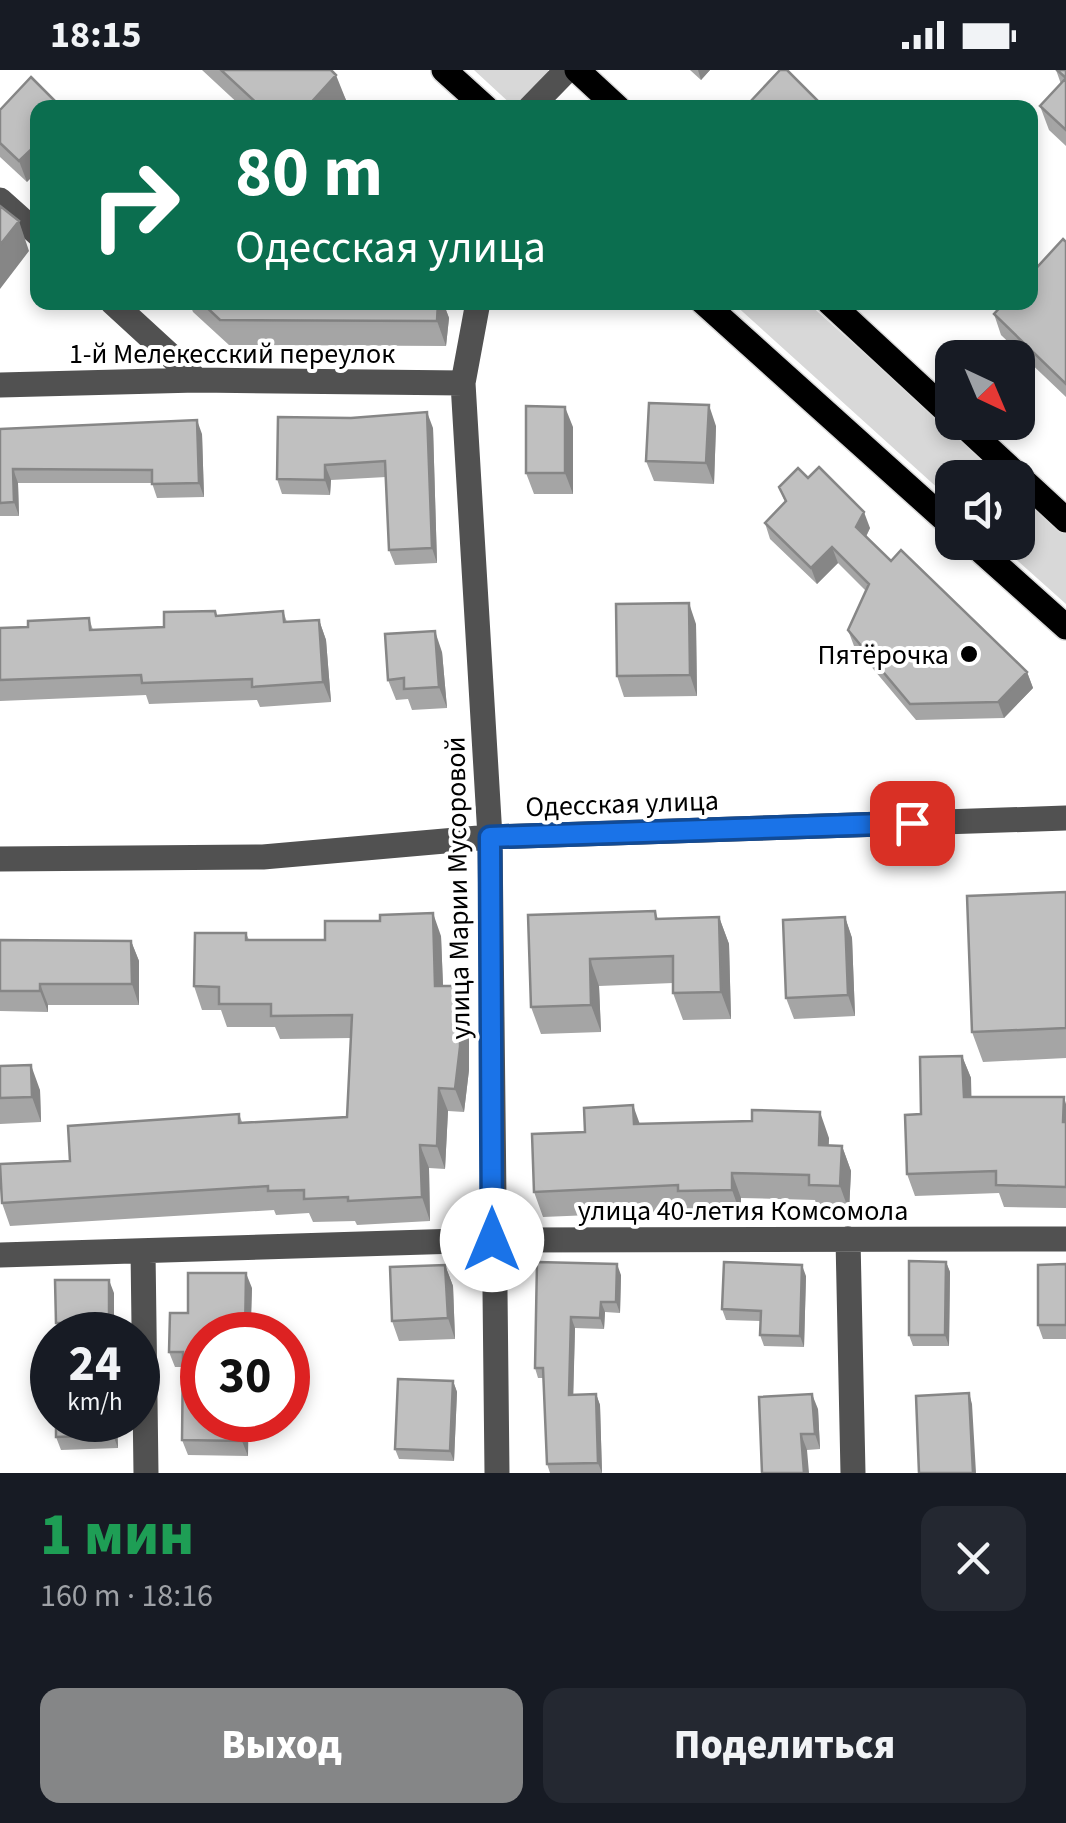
<!DOCTYPE html>
<html lang="ru">
<meta charset="utf-8">
<style>
:root{--surface:#171b24;--page:#242831;--text:#f1f3f6;--muted:#9ea1a6;--accent:#858687}
body{margin:0;font-family:"Source Sans 3",sans-serif;background:var(--page);color:var(--text);height:100vh;display:flex;flex-direction:column;font-size:38px;white-space:nowrap}
*{box-sizing:border-box;margin:0}
p{font-size:32px;color:var(--muted)}
.icon{flex:none;width:55px;height:55px;fill:none;stroke:currentColor;stroke-width:2;stroke-linecap:round;stroke-linejoin:round}
.map{position:relative;height:1403px;overflow:hidden}
.drawer{display:flex;flex-direction:column;background:var(--surface);flex:1}
.drawer>*{flex:none}
.top-card{position:absolute;left:30px;top:30px;width:1008px;height:210px;border-radius:20px;box-shadow:0 5px 15px #0003;background:#0b6e4f;color:#fff;overflow:hidden}
.needle{width:65px;rotate:136deg}
.fabs{position:absolute;left:935px;top:270px;display:grid;gap:20px}
.fabs a{display:grid;place-items:center;width:100px;height:100px;border-radius:20px;background:var(--surface);box-shadow:0 5px 15px #0003;font-size:50px}
.speed{position:absolute;left:30px;top:1242px;display:flex;gap:20px;font-size:50px;font-weight:700;text-align:center}
.speed>*{display:grid;place-content:center;width:130px;height:130px;border-radius:50%;background:var(--surface);box-shadow:0 5px 15px #0003;line-height:1}
.speed small{font-size:25px;font-weight:400}
.speed .limit{border:15px solid #d22;background:#fff;color:#111}
.pin{position:absolute;display:grid;place-items:center;width:85px;height:85px;color:#fff;margin:-42px;border-radius:20px;box-shadow:0 5px 15px #0006}
.me{position:absolute;width:110px;margin:-55px;rotate:0deg;stroke-linejoin:round;filter:drop-shadow(0 0 8px #0008)}
.turn{display:flex;align-items:center;gap:35px;height:210px;padding:0 40px;font-size:45px}
.turn .icon{width:130px;height:130px;stroke-width:2.5}
.turn b{display:block;font-size:70px;line-height:85px}
.round{display:grid;place-items:center;flex:none;width:105px;height:105px;border-radius:20px;background:var(--page)}
.overview{display:flex;align-items:center;justify-content:space-between;height:170px;padding:0 40px}
h1{font-size:60px;font-weight:800;line-height:75px;color:#1e9e55}
.cta{display:flex;gap:20px;margin-top:auto;padding:20px 40px}
.cta a{flex:1;height:115px;border-radius:20px;background:var(--accent);color:#fff;font-size:40px;font-weight:800;line-height:115px;text-align:center}
.cta a+a{background:var(--page);color:var(--text)}
.status{display:flex;justify-content:space-between;align-items:center;height:70px;padding:0 50px;background:var(--surface);direction:ltr}
.status svg{height:28px;fill:currentColor}
.map>svg:first-child{display:block}
.green{fill:#d8d8d8}
.lines{fill:none;stroke-linecap:round;stroke-linejoin:round}
.major-casing{stroke:#dbdbdb;stroke-width:28}
.minor{stroke:#515151;stroke-width:25}
.major{stroke:#000;stroke-width:25}
.wall{fill:#a5a5a5}
.shaded-wall{fill:#868686}
.building{fill:#c0c0c0;stroke:#868686;stroke-width:2.5}
.route-casing{stroke:#114b97;stroke-width:25}
.route{stroke:#1a73e8;stroke-width:18}
.poi-dot{fill:#000;stroke:#fff;stroke-width:4}
.labels{text-anchor:middle;stroke-width:8;stroke-linejoin:round;paint-order:stroke}
.street-label{font-size:28px;fill:#000;stroke:#fff}
.poi-label{font-size:28px;fill:#000;stroke:#fff;text-anchor:end}
</style>
<div class="status"><b>18:15</b><svg viewBox="0 0 49 12"><path d="M0 12V9h3v3zM5 12V6h3v6zM10 12V3h3v9zM15 12V0h3v12zM26 1h20v11H26zM47 4h2v5h-2z"/></svg></div>
<div class="map">
<svg width="1066" height="1403" viewBox="0 0 1066 1403">
<rect width="100%" height="100%" fill="#fff"/>
<path class="green" d="M474,0H548L550,3L515,38Z
M733,233H808L1003,407L952,408V431Z
M1018,420L1066,464V534L998,473L1018,472Z"/>
<g class="lines">
<defs>
<path id="major" d="M444,0L486,38
M577,0L618,38
M703,232L952,456
M829,232L952,346
M960,352L1066,450
M971,472L1066,557"/>
</defs>
<use href="#major" class="major-casing"/>
<path class="minor" d="M530,38L567,0
M0,130L38,164
M112,232L197,310
M478,232L463,313L490,767L497,1403
M0,315L197,310L463,313
M0,789L263,787L490,767L1066,748
M848,1169L853,1403
M143,1181L146,1403
M0,1185L492,1170L1066,1169"/>
<use href="#major" class="major"/>
</g>
<path class="wall" d="M202,0H331L346,30L339,38H243Z
M690,0H710L701,10Z
M1056,0H1066V76L1049,60L1040,36L1061,14Z
M31,7L27,112L0,87V40Z
M1066,172V327L1001,265L994,244Z
M189,232H443L449,248L446,276L229,275L193,242Z
M716,356L714,414L654,411L646,391Z
M573,357V424H534L526,403Z
M433,358L437,493L395,495L389,480L386,407L331,410L330,425L282,424L277,409Z
M0,359L202,364L204,427L157,428L152,413H18L19,446H0Z
M808,408L870,458L866,467L891,491L1027,602L1033,618L1004,648L916,650L854,576L848,560L866,521L838,493L817,514L770,469L765,453L785,432L779,417Z
M215,541L217,546L283,541L287,552L319,550L326,570L331,632L260,637L257,630L149,634L146,625L0,631V558L28,557L89,548L93,560L164,557Z
M696,554L697,626L624,627L617,606Z
M442,582L447,638L412,640L408,629L396,630L388,610Z
M1066,822V988L983,992L972,962Z
M655,841L658,849L719,847L729,874L731,949L683,950L673,923V913L599,916L601,962L541,964L531,937L528,845Z
M845,847L852,868L855,946L794,949L786,928Z
M246,863L249,870H325L441,866L443,916L469,940V1000L464,1042L448,1041L445,1099L429,1098L430,1151L357,1155L355,1151L313,1152L309,1143L276,1145L274,1140L10,1156L2,1133L70,1091L239,1044L242,1052L347,1047L351,968L280,969L275,957H227L221,940H202L194,916Z
M0,870L131,871L139,891V935H48V942L0,941Z
M962,986L971,1008V1027L1066,1034V1138L1004,1137L999,1123L915,1126L907,1104L921,1044Z
M0,996L40,1020L41,1052L0,1054Z
M639,1053L829,1068L828,1075L842,1076L851,1101L849,1141L818,1140L815,1130L741,1128V1145L688,1146L686,1141L543,1147L534,1122L585,1062Z
M537,1192L621,1205L620,1243L605,1242L604,1259L575,1258L573,1325L596,1324L600,1335L602,1403H550L547,1394L544,1308H538L535,1298Z
M946,1192L950,1202L949,1276H913L909,1265Z
M1066,1194V1269H1043L1038,1255Z
M445,1195L453,1216L455,1269L399,1271L392,1251Z
M806,1206L804,1277L764,1276L760,1265L761,1251L726,1250L722,1239Z
M252,1218L248,1386L188,1385L182,1370L183,1297H175L169,1282L188,1243Z
M114,1223V1265H60L56,1253Z
M453,1311L457,1322L454,1391L399,1389L395,1379Z
M818,1339L820,1379L807,1380L762,1403Z
M56,1350H117L118,1378L61,1380L56,1367Z"/>
<path class="shaded-wall" d="M698,0H710L701,10Z
M336,5L346,30L339,38H306Z
M38,73V101L27,112L19,91Z
M19,151L29,181L0,219V175Z
M438,232H443L449,248L446,276L437,251Z
M709,335L716,356L714,414L706,393Z
M565,337L573,357V424L565,403Z
M427,342L433,358L437,493L432,478Z
M197,350L202,364L204,427L199,413Z
M325,395L331,410L330,425L325,410Z
M13,399L18,413L19,446L14,432Z
M864,442L870,458L862,474L856,457Z
M832,477L838,493L817,514L811,498Z
M689,533L696,554L697,626L690,605Z
M319,550L326,570L331,632L323,612Z
M435,561L442,582L447,638L439,617Z
M1027,602L1033,618L1004,648L998,632Z
M433,843L441,866L444,940L435,916Z
M719,847L729,874L731,949L721,922Z
M845,847L852,868L855,946L848,925Z
M131,871L139,891V935L132,914Z
M590,889L599,916L601,962L591,935Z
M40,914L48,935V942L40,921Z
M460,916L469,940V1000L464,1042L455,1019Z
M962,986L971,1008L972,1049L964,1027Z
M31,995L40,1020L41,1052L32,1027Z
M439,1018L448,1041L445,1099L437,1076Z
M1064,1027L1066,1034V1059L1063,1052Z
M633,1035L642,1060L634,1054Z
M820,1042L829,1068L828,1100L819,1075Z
M420,1075L429,1098L430,1151L422,1127Z
M842,1076L851,1101L849,1141L840,1116Z
M732,1103L741,1128V1145L732,1120Z
M946,1192L950,1202L949,1276L945,1265Z
M617,1194L621,1205L620,1243L616,1232Z
M445,1195L453,1216L455,1269L448,1248Z
M802,1195L806,1206L804,1277L800,1266Z
M246,1203L252,1218L250,1265H245Z
M109,1210L114,1223V1265H109Z
M601,1232L605,1242L604,1259L600,1248Z
M571,1247L575,1258L573,1336L569,1325Z
M453,1311L457,1322L454,1391L450,1381Z
M969,1323L972,1334L976,1403H973Z
M596,1324L600,1335L602,1403L598,1393Z
M812,1324L818,1339L820,1379L815,1364Z
M112,1350H117L118,1378L113,1365Z
M243,1350H248V1386L242,1371Z
M801,1364L807,1380L809,1403H804Z"/>
<path class="building" d="M221,0H331L336,5L306,38H262Z
M780,0H787L825,38H753L749,33Z
M1057,0H1066V60L1040,36L1066,8Z
M31,7L62,38H38V73L19,91L0,73V40Z
M0,136L19,151L0,175Z
M1063,169L1066,172V314L994,244L1005,232H1030V205Z
M201,232H438L437,251L220,250Z
M649,333L709,335L706,393L646,391Z
M526,336L565,337V403H526Z
M427,342L432,478L389,480L385,391L325,395V410L277,409L278,347L351,348Z
M197,350L199,413L152,414V400L13,399L14,432L0,433V359Z
M819,397L864,442L856,457L891,491L901,480L1027,602L998,632L910,634L848,560L869,514L832,477L811,498L765,453L786,431L779,417L798,398L808,408Z
M689,533L690,605L617,606L616,534Z
M215,541L216,546L283,541L284,552L319,550L323,612L252,617V609L142,613L141,605L0,610V558L28,557V551L89,548L90,560L164,557V542Z
M435,561L439,617L404,619V608L388,610L385,564Z
M1066,822V958L972,962L967,826Z
M655,841L656,849L719,847L721,922L673,923V886L590,889L591,935L531,937L528,845Z
M433,843L435,916H460V977L455,1019L439,1018L437,1076L420,1075L422,1127L348,1131V1127L304,1129V1120L268,1121V1116L2,1133L0,1094L70,1091L68,1056L239,1044V1053L347,1047L352,945L271,946V934H219V917L194,916L195,863H246V870H325V851H380V845Z
M845,847L848,925L786,928L783,850Z
M0,870L131,871L132,914H40V921H0Z
M962,986L964,1027H1064L1063,1052H1066V1117L996,1115V1101L907,1104L905,1045L921,1044L920,987Z
M31,995L32,1027L0,1028V996Z
M633,1035L634,1054L752,1051V1040L820,1042L819,1075L842,1076L840,1116L809,1115V1105L732,1103V1120L678,1121V1115L534,1122L532,1064L585,1062L584,1038Z
M909,1191L946,1192L945,1265H909Z
M537,1192L617,1194L616,1232H601L600,1248L571,1247L569,1325L596,1324L598,1393L547,1394L543,1298H535Z
M724,1192L802,1195L800,1266L760,1265L761,1241L722,1239Z
M1066,1194V1255H1038V1195Z
M445,1195L448,1248L392,1251L390,1197Z
M188,1203H246L245,1265H202V1350H243L242,1371L182,1370L183,1282H169L170,1243H188Z
M55,1210H109V1265H79V1253H56Z
M398,1309L453,1311L450,1381L395,1379Z
M969,1323L973,1403H919L916,1326Z
M812,1324L815,1364H801L804,1403H762L759,1327Z
M56,1350H112L113,1365L56,1367Z"/>
<g class="lines">
<defs>
<path id="route" d="M492,1170L490,767L912,753"/>
</defs>
<use href="#route" class="route-casing"/>
<use href="#route" class="route"/>
</g>
<circle class="poi-dot" cx="969" cy="584" r="10"/>
<g class="labels">
<g class="street-label">
<text x="232" y="293">1-й Мелекесский переулок</text>
<text transform="translate(622 733) rotate(-2)" y="10">Одесская улица</text>
<text transform="translate(457 818) rotate(-91)" y="10">улица Марии Мусоровой</text>
<text x="743" y="1150">улица 40-летия Комсомола</text>
</g>
<g class="poi-label">
<text x="949" y="594">Пятёрочка</text>
</g>
</g>
</svg>
<div class="fabs">
<a><svg class="needle" viewBox="-14 -14 28 28"><path d="M0-13l5 13h-10z" fill="#e53935"/><path d="M0 13l5-13h-10z" fill="#9ea1a6"/></svg></a>
<a><svg class="icon" aria-label="sound" viewBox="0 0 24 24"><path d="M4 9h4l5-4v14l-5-4H4zM17 9q2 3 0 6"/></svg></a>
</div>
<div class="speed"><div>24<small>km/h</small></div><div class="limit">30</div></div>
<div class="pin" style="left:912px;top:753px;background:#d93025"><svg class="icon" aria-label="arrive" viewBox="0 0 24 24"><path d="M6 21V4h12l-3 4 3 4H6"/></svg></div>
<svg class="me" style="left:492px;top:1170px" viewBox="-20 -20 40 40"><circle r="19" fill="#fff"/><path d="M0-13L10 11 0 6-10 11z" fill="#1a73e8"/></svg>
<div class="top-card">
<div class="turn"><svg class="icon" aria-label="right" viewBox="0 0 24 24"><path d="M7 20v-9h11M14 6l5 5-5 5"/></svg><div><b>80 m</b>Одесская улица</div></div>
</div>
</div>
<section class="drawer">
<div class="overview"><div><h1>1 мин</h1><p>160 m · 18:16</p></div><a class="round"><svg class="icon" aria-label="close" viewBox="0 0 24 24"><path d="M6 6l12 12M18 6L6 18"/></svg></a></div>
<div class="cta"><a>Выход</a><a>Поделиться</a></div>
</section>
